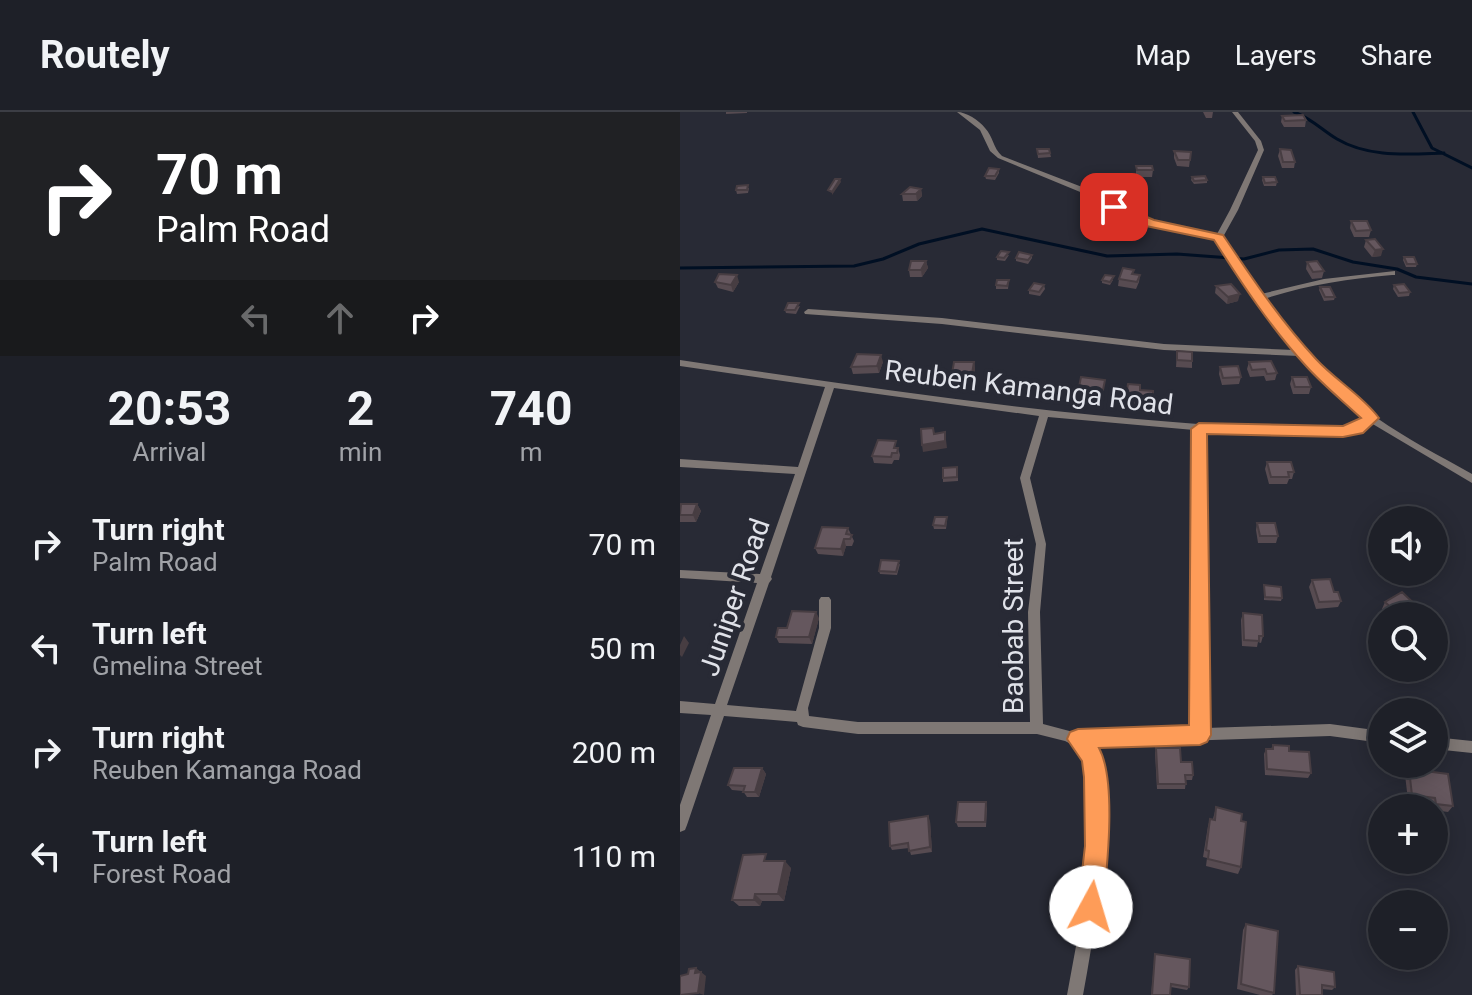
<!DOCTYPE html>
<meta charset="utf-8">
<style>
:root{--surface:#1e2028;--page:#2b2d34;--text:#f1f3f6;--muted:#a1a3a8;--line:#3c3e45}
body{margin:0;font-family:Roboto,sans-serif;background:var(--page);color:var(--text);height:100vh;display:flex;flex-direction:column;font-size:30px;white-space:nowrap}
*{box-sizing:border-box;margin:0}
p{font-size:26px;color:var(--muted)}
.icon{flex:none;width:44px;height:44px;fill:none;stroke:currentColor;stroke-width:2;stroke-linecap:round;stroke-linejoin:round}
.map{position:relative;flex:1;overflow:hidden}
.details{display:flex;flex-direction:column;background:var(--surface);width:680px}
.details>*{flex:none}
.guide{background:#202124;color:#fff;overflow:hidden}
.controls{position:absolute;left:688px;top:394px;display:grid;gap:16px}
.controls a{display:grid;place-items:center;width:80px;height:80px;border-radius:50%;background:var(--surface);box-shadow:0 4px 20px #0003,0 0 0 2px var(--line);font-size:40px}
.pin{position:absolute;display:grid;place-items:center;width:68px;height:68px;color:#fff;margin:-34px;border-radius:16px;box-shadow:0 4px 12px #0006}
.me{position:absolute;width:88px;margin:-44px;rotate:6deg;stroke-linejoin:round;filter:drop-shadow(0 0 6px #0008)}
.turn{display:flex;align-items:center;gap:28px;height:168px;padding:0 24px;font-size:36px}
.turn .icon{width:104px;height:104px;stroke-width:2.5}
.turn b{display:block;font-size:56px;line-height:68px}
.lanes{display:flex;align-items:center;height:76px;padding:0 24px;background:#0003;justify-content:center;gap:40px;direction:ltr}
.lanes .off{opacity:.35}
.eta{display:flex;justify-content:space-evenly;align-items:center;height:136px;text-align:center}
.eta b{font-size:48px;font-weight:700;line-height:56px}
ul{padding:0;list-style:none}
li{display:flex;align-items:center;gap:24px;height:104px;padding:0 24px}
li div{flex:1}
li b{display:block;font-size:30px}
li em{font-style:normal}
header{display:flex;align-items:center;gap:48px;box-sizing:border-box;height:112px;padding:0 40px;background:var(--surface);border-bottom:2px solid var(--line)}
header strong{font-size:38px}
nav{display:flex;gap:44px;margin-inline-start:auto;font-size:28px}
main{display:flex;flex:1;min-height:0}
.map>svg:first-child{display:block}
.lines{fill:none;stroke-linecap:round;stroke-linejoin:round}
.stream{stroke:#000f23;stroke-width:3}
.minor{fill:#7f7875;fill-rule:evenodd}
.wall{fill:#574b51}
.shaded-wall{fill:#473d42}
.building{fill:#65575e;stroke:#473d42;stroke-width:2}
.route{fill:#fe9c58;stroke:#a56539;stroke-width:2}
.labels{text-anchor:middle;stroke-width:8;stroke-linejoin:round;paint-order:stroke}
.street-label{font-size:28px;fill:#e0e2e9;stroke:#282a35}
</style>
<header>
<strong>Routely</strong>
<nav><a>Map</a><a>Layers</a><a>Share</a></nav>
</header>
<main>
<section class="details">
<div class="guide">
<div class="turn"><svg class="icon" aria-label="right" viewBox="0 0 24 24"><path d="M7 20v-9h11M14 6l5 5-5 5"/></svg><div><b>70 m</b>Palm Road</div></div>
<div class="lanes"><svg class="icon off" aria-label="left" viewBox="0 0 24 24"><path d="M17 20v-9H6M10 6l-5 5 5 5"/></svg><svg class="icon off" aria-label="ahead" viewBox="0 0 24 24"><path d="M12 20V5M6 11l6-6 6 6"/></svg><svg class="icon" aria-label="right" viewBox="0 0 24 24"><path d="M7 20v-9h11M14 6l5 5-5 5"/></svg></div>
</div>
<div class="eta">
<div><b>20:53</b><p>Arrival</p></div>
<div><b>2</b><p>min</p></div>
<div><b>740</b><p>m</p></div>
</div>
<ul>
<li><svg class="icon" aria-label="right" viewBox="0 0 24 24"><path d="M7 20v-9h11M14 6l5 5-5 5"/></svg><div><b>Turn right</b><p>Palm Road</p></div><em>70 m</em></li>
<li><svg class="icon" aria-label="left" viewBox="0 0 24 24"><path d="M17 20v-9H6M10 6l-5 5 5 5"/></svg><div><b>Turn left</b><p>Gmelina Street</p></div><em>50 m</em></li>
<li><svg class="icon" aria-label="right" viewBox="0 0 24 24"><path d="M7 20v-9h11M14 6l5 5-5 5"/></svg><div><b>Turn right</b><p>Reuben Kamanga Road</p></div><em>200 m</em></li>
<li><svg class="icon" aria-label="left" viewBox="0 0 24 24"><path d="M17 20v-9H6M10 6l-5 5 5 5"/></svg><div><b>Turn left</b><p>Forest Road</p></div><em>110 m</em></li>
</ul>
</section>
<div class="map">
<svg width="792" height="883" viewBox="0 0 792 883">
<rect width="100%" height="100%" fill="#282a35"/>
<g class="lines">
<path class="stream" d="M614,0C631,6 642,18 657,27C689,46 728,42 764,41
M733,0L752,36L792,56
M0,156L174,154L203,147L239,132L302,117L427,144L497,142L564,147L599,138L633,137L673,150L717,157L736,165L792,172"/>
<path class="minor" d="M277,0C286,0 299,8 305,16C313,24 313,36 322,44L428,85L455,103L497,116L537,122L550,98L578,38L575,29L552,0H558L581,29L584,38L558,98L543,125L581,182L644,167L715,159V163H712C668,167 626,173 584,187C616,232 651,274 697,306C727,327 760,344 792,362V371L691,311L680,319L663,323L524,319L526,616L650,612L702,619V631L650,624L412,632L419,646L421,657C427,733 417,809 403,883H387L401,807L408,731V657L405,644L399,636L385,629L357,622H178L123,615L118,613L117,610L44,604L7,713L5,718L0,720V693L31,603L0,601V589L35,592L77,471L0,466V458L80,462L115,362L0,355V347L118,355L145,275L0,254V248C164,272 327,297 493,310C550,315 606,316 663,317L674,314L685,306L643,271L619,244L484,238L262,212L125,202L124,200L128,197L262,206L484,232L614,238L575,188L536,127L496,120L449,107L422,89L318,46L310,39L300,18ZM154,276L359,304L340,366L356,432L348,500L350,610H178L129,604L128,596L151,516V488L149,485H141L139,488V516L116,599L47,593L89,471L92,467L91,465ZM368,305L514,318V617L397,621L363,612L360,500L366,432L350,366Z
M754,625L792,629V641L754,637Z"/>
</g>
<path class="wall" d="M46,0H67V1L46,2Z
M523,0H533L532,6H526Z
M602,4L626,8L625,15H604L601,10Z
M357,37L370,41L371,45L358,46Z
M600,37L615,50L614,56H602L598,44Z
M494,39L511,40L509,55L497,54L494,46Z
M456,54L473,58L472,65H456Z
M319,57V61L315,68L306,67L305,64Z
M512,65L527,68V71L514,72L511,68Z
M583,65L597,70L596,74H584L582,68Z
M69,76L68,81L57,82L56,78Z
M241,77L242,84L237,89H223L222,82Z
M671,109L691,118L689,125H674L670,116Z
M686,128L701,144L692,145L684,135Z
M329,143L325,149L317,148V145Z
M352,143V146L348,152L336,149V146Z
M724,145L737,152L736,155H726L723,148Z
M246,149L248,156L242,165H230L229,158Z
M627,150L644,159L642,166L632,167L626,157Z
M454,162L460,163L459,170L456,177L438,174L439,167Z
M329,168L328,177H316V173Z
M422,168H433L430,173L422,171Z
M35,170H59L53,180L38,176Z
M364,173L365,177L360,184L349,182V178Z
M714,173L730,180L729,184L718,185L713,177Z
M536,174L558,189L547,192L535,181Z
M640,175L655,185L654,188L644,189L639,178Z
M120,194L116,202L106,201L105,198Z
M497,239L512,249V256L496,255Z
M203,250L199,261L173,262L171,255Z
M294,250L295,257L292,275L272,274L271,267Z
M569,250L597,261L595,268L586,269L584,264L570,265L567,257Z
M540,255L561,265L559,272L542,273L539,262Z
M612,265L631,275L629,282H613L610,272Z
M448,272L460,278L473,279L472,296L446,291Z
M424,275L422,290L398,287V280Z
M377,276L376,284L362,283V280Z
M218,336L220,343L219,348H214L212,352L194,351L192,344Z
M587,350L614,360L612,367H609L607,372H589L585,357Z
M278,358V369L263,370V366Z
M17,392L21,399L16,410H0V394Z
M267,409L266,417H254L253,413Z
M577,411L598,424L596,431H578L576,418Z
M168,416L174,429L172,434H166L163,444L138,442L135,436Z
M220,452L217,463L200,462L199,459Z
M632,468L654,480L661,489L658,495L636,497L629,475Z
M584,473L602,486L601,489L584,488Z
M705,490L744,501L742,504H710L702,497Z
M563,501L583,524L581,531L578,530L577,535L562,534L561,508Z
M139,506L132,532L99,531L96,525L107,516Z
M593,633L609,639L631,661L628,666L585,663L584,642L586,637H591Z
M476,636L501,650L513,663L512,668H506L505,677H477L475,641Z
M82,656L86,662L79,685H67L63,679L52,678L48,673Z
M729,657L773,694L768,700L754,698V696H751V691L728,688L725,663Z
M306,690L307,696L306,715H278L276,710Z
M536,695L561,755L558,762L526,754L527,746L523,745L528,714L530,707H533Z
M250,709L252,740L231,743L229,736L212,738L210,734Z
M92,749L111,756L104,789H82L80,794H59L52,788Z
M566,812L594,881L592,883H580L557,877L563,818Z
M475,842L509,875L507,878L491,875L490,883H471Z
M618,854L655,875L652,878L642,877V883H616L615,858Z"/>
<path class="shaded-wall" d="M160,67L161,70L152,83V80Z
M241,77L242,84L237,89L236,82Z
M703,137L701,144L692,145L695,138Z
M246,149L248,156L242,165L241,158Z
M57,163L59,170L53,180L51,173Z
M560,182L558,189L547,192L548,185Z
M201,243L203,250L199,261L197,254Z
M294,250L295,257L292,275L291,268Z
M265,320L267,336L243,340L242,333Z
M17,392L21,399L16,410L13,403Z
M164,427L166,434L163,444L161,437Z
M136,500L139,506L132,532L129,525Z
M4,524L9,531L2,545L0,543V533Z
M82,656L86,662L79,685L75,680Z
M248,704L250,709L252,740L250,735Z
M105,749L111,756L104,789L98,782Z
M75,782L82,789L80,794L74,788Z
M16,856L26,864L24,883L18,881L15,861Z"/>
<path class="building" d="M623,3L626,8L605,9L602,4Z
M357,37H369L370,41L358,42Z
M600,37L611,38L615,50H603Z
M494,39L511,40L510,48H498Z
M456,54H472L473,58H457Z
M309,56L319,57L315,64H305Z
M525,64L527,68L514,69L512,65Z
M583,65H595L597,70L585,71Z
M155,67H160L152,80L148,78Z
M68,73L67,78H56L57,74Z
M230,75L241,77L236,82H222Z
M671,109H687L691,118L676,119Z
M695,127L703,137L695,138L686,128Z
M321,139L329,140L324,146L317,145Z
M339,140L352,143L348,148L336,146Z
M724,145H734L737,152H727Z
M231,149H246L241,158H229Z
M637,149L644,159L633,160L627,150Z
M443,156L454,158L452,162L460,163L457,170L439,167Z
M39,162L57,163L51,173L35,170Z
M425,163L434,164L430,170L422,168Z
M317,168H329L327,174L316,173Z
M354,171L364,173L359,180L349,178Z
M551,172L560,182L548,185L536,174Z
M724,172L730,180L719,181L714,173Z
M640,175H650L655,185H645Z
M108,191H119L115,198H105Z
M497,239L512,240V249L497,248Z
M177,242L201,243L197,254L171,255Z
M591,249L597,261L587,262L585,257L572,258L569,250Z
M274,250H294L291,268L271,267Z
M558,254L561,265L543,266L540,255Z
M401,265L425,268L422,283L398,280Z
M612,265H627L631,275H615Z
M363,272H377L376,281L362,280Z
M448,272L460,273V278L473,279V289L446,284Z
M253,316L254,322L265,320V329L242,333L241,317Z
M198,328L216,329L214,336H218L217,341H212L211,345L192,344Z
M587,350H611L614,360H608L609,365H591Z
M277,355V365L263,366V356Z
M1,392H17L13,403H0Z
M255,405H267L265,414L253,413Z
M577,411H595L598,424H580Z
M142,415L168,416L166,422L172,423L170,427H164L161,437L135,436Z
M201,448L219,449L216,460L199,459Z
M650,467L654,480H658L661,489L639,490L632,468Z
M584,473L601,475L602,486L585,485Z
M722,480L744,501L739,504H720L705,490Z
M112,499L136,500L129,525H96L98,516H107Z
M563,501L582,503L583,524H579V529L564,528Z
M593,633L609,634V639L629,640L631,661L587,657L586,637H593Z
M476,636H500L501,650H512L513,663H505L506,672H478Z
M54,656H82L75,680H63L65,674L48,673Z
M729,657L768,662L773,694L756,692L755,686L732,683Z
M278,690H306L305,710H276Z
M536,695L562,702L561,709L566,710L561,755L528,747L529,739L526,738L530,707L535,708Z
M248,704L250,735L229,739L228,731L210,734L209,710Z
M86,742L84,749H105L98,782H75L74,788H52L63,743Z
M566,812L598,819L594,881L561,872Z
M475,842L510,847L509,875L491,872L490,883H472Z
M618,854L654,860L655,875L642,873V883H620Z
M16,856L15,861L21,860L18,881L0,883V864L8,862L9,857Z"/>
<path class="route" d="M434,91L474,108L543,123C572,166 600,208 636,247C655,268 682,283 699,306L683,321L663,325L527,322L531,623L527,630L520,633L419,636C437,669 427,756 423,795L419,803L411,807L402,803L398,795L405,734L404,665L402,649L387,627L390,620L398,617L509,613L511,317L519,311L663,314L681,306C663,289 643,273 626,254C591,216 562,172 534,128L466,114L430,97V92Z"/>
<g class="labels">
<g class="street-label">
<text transform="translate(349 275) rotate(7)" y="10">Reuben Kamanga Road</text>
<text transform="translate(54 485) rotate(-71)" y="10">Juniper Road</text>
<text transform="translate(333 514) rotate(-90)" y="10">Baobab Street</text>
</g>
</g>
</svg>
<div class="controls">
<a><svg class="icon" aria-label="sound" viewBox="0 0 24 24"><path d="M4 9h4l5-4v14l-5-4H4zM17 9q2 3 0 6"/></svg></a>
<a><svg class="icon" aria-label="search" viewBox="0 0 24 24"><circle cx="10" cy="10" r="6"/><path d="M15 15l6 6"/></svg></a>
<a><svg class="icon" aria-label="layers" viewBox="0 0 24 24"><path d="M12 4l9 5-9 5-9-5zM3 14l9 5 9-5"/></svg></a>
<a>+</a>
<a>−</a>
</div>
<div class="pin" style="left:434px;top:95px;background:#d93025"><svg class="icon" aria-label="arrive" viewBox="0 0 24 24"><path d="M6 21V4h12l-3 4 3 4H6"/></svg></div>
<svg class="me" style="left:411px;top:795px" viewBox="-20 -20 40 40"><circle r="19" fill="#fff"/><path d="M0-13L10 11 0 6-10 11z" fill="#fe9c58"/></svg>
</div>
</main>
